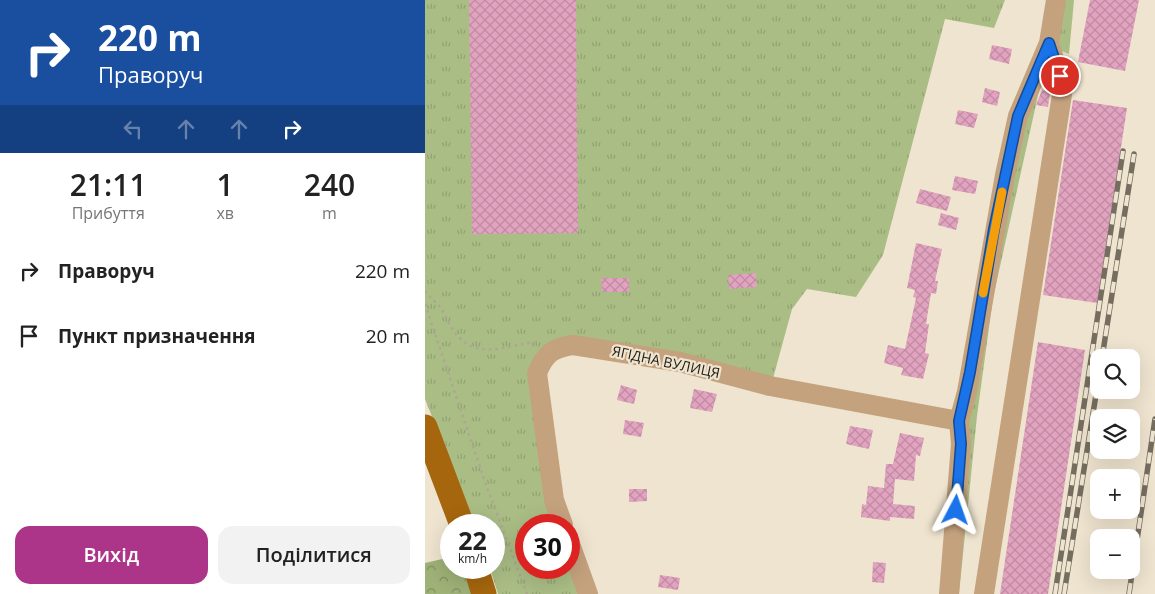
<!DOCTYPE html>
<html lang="uk">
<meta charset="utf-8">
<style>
:root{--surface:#fff;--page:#f2f2f2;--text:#222;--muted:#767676;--accent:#ac3489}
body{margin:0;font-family:"Open Sans",sans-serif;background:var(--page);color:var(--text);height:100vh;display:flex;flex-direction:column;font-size:19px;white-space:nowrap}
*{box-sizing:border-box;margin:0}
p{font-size:16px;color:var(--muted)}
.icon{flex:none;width:28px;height:28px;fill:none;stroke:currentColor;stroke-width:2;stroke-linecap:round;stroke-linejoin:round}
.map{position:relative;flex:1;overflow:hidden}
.panel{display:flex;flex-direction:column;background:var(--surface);width:425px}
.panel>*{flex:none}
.banner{background:#1a4fa0;color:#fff;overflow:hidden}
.fabs{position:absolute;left:665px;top:349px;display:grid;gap:10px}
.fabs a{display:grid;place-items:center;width:50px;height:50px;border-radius:10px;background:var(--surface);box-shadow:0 5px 20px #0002;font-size:25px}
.speed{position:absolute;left:15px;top:514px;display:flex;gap:10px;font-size:25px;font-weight:700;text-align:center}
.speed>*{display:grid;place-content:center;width:65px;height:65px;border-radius:50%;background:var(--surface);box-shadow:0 5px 20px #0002;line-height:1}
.speed small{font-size:12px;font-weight:400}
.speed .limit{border:8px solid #d22;background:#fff;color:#111}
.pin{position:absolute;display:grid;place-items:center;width:42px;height:42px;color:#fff;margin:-21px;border:2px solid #fff;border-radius:50%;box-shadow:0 1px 5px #0007}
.me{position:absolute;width:55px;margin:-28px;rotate:4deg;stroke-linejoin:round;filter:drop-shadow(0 0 4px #0008)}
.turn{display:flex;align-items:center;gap:18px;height:105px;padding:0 15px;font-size:22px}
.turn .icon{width:65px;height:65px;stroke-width:2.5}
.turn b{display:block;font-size:35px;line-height:42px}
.lanes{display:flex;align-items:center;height:48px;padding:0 15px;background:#0003;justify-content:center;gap:25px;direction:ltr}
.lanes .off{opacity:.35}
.eta{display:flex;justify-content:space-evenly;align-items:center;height:85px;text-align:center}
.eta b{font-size:30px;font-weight:600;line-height:35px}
.button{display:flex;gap:10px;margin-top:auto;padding:10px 15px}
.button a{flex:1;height:58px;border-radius:15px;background:var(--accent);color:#fff;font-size:20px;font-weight:600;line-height:58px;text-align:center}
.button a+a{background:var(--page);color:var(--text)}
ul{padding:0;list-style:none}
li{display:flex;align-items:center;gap:15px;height:65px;padding:0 15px}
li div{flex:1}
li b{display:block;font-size:19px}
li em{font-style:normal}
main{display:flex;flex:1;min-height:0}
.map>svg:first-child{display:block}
.grass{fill:url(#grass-tufts)}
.forest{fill:url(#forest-crowns)}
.building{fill:url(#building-cross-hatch)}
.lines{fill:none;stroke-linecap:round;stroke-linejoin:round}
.path{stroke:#aea594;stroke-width:2.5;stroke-dasharray:2.5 4;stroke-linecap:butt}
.minor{stroke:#c5a27e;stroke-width:20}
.major{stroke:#a5660d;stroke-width:25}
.rail-casing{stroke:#756e60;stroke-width:5.5}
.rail{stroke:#efe4cf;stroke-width:4;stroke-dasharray:11;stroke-linecap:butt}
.route-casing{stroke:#114b97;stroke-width:12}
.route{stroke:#1a73e8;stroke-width:9}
.slow{stroke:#f59e0b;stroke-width:9}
.labels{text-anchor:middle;stroke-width:4.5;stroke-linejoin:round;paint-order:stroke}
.street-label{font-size:14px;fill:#201c14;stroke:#efe4cf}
</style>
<main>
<section class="panel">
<div class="banner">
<div class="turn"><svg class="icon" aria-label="right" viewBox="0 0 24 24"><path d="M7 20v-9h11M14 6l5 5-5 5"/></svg><div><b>220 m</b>Праворуч</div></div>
<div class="lanes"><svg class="icon off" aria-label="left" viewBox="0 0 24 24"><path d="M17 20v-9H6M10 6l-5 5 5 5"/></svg><svg class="icon off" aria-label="ahead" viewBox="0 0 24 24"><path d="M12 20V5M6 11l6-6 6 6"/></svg><svg class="icon off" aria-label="ahead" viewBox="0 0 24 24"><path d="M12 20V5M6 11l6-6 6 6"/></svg><svg class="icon" aria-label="right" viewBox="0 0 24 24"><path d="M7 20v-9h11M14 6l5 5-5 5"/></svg></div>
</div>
<div class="eta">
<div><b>21:11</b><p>Прибуття</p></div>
<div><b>1</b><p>хв</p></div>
<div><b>240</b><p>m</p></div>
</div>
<ul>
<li><svg class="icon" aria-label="right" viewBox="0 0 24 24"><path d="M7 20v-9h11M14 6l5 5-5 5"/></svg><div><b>Праворуч</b></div><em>220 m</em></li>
<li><svg class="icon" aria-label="arrive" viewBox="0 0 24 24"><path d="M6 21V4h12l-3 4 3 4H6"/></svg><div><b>Пункт призначення</b></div><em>20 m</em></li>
</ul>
<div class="button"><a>Вихід</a><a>Поділитися</a></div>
</section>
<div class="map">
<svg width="730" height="594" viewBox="0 0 730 594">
<defs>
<pattern id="grass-tufts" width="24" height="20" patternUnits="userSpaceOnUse" patternTransform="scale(1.25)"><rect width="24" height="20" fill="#aabd85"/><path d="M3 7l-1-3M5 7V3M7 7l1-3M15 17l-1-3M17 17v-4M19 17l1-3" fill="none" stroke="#92a272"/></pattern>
<pattern id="forest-crowns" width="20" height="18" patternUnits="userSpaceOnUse" patternTransform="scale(1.25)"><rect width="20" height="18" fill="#9eb177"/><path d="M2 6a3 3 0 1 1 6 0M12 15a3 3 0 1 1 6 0" fill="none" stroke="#808f60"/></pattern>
<pattern id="building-cross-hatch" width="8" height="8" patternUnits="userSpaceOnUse" patternTransform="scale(1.25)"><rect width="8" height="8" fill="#e1a3bf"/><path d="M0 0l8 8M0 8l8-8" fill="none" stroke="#c18ca3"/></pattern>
</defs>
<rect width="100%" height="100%" fill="#efe4cf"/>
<path class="grass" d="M0,0H580L569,28L520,19L458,255L431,297L382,289L367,309L347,382L258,358L116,353L134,525H101V568H144L159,594H73L65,568H69V525H50L0,399Z
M636,0H649L644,54L636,51L630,43Z
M618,73L568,298L552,416L534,594H528L540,422L583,175Z"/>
<path class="forest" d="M26,557V568H51L59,594H0V563Z"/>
<path class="building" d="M44,0H151L153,233L47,234Z
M665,0H714L700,71L653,62Z
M567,45L587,49L584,64L564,59Z
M560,88L575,92L572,106L557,102Z
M617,90L625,92L623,107L611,105Z
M648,100L702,108L672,303L618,295Z
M533,110L553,114L549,128L530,124Z
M530,176L553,181L550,194L527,190Z
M495,189L526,197L522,211L491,203Z
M516,213L534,218L531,230L513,225Z
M491,243L517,249L510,281H513L511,294L506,293L501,324H504L500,353L504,354L498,379L476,375L478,368L459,363L463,345L480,349L491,298L488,297L490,290L482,288Z
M331,273L332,287L304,289L303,275Z
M176,278H204V292H177Z
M613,342L660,350L623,594H575Z
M196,385L212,390L209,404L192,400Z
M269,389L292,394L287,412L265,408Z
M200,420L219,423L216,437L198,434Z
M425,426L448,430L444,449L421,444Z
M475,433L499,438L495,456L491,455L489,481L470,479L468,504L490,506L489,519L465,517V521L436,517L437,504L441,505L443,486L459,488L461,464H468Z
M204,489H222V501L204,502Z
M448,562L461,563L459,583L447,582Z
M235,575L255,578L253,590L233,587Z"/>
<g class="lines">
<path class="path" d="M0,291C4,298 12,302 16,308C21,317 25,327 32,335C54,361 84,344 112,342
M0,304L60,482L102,594"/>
<path class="minor" d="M138,525L129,500L112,373C120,354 127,348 148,345L255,362L345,386L534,421
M144,541L163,594
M524,594L536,444L534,421L542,392L580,175L593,116L624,43L631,0
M559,594L638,88L624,43"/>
<path class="major" d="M0,427L37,525
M51,568L59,594"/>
<defs>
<path id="rail" d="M677,358L709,154
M630,594L698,151
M639,594L674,376
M704,594L730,419"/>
</defs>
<use href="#rail" class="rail-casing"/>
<use href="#rail" class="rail"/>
</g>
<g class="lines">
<defs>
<path id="route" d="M531,510L536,444L534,421L545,372L569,229L593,116L624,43L635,76"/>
</defs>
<use href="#route" class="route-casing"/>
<use href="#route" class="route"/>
<path class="slow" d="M558,293L577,192"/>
</g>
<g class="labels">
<g class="street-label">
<text transform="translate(241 362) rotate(12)" y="5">ЯГІДНА ВУЛИЦЯ</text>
</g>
</g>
</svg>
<div class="fabs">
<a><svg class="icon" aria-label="search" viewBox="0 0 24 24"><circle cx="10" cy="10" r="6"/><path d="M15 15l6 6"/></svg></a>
<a><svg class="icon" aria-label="layers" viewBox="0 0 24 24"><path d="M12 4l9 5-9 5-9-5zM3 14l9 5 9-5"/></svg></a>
<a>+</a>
<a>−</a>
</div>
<div class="speed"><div>22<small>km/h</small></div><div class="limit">30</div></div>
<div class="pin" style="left:635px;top:76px;background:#d93025"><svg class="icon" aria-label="arrive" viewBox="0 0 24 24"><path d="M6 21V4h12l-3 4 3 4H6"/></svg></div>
<svg class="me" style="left:531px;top:510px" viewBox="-20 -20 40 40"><path d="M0-17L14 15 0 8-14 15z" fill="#1a73e8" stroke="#fff" stroke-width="4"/></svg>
</div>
</main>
